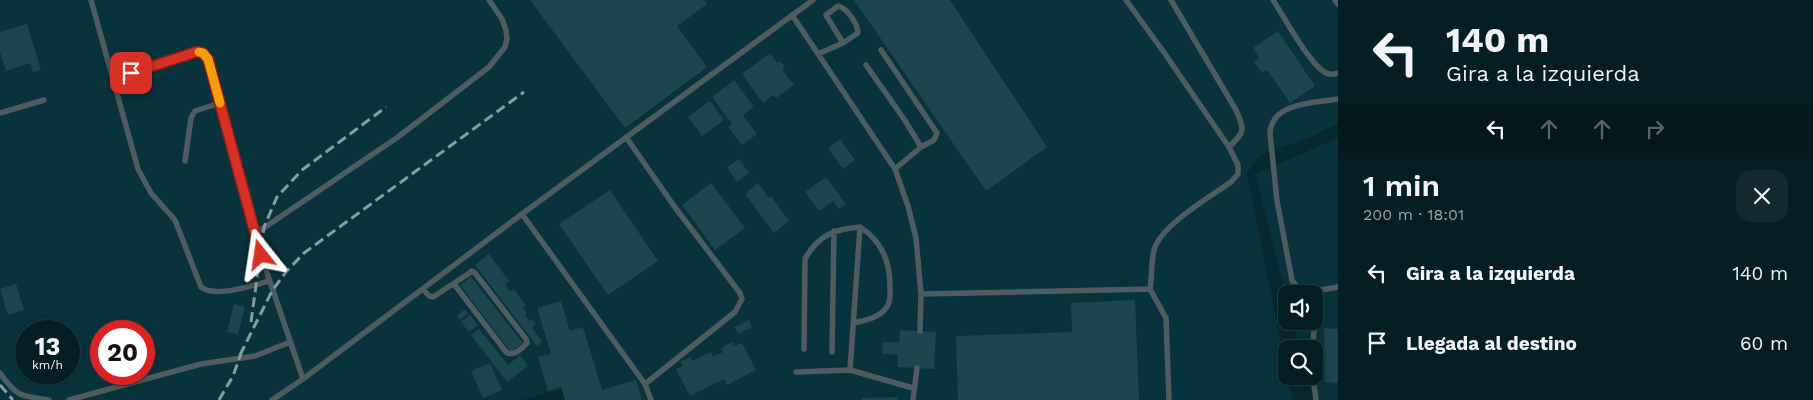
<!DOCTYPE html>
<html lang="es">
<meta charset="utf-8">
<style>
:root{--surface:#051e23;--page:#132b30;--text:#f1f3f6;--muted:#97a2a6;--line:#263c41}
body{margin:0;font-family:"Work Sans",sans-serif;background:var(--page);color:var(--text);height:100vh;display:flex;flex-direction:column;font-size:19px;white-space:nowrap}
*{box-sizing:border-box;margin:0}
p{font-size:16px;color:var(--muted)}
.icon{flex:none;width:28px;height:28px;fill:none;stroke:currentColor;stroke-width:2;stroke-linecap:round;stroke-linejoin:round}
.map{position:relative;flex:1;overflow:hidden}
.drawer{display:flex;flex-direction:column;background:var(--surface);width:475px}
.drawer>*{flex:none}
.guide{background:#051e23;color:var(--text);overflow:hidden}
.controls{position:absolute;left:1278px;top:285px;display:grid;gap:10px}
.controls a{display:grid;place-items:center;width:45px;height:45px;border-radius:10px;background:var(--surface);box-shadow:0 2px 8px #0003,0 0 0 1px var(--line);font-size:25px}
.speed{position:absolute;left:15px;top:320px;display:flex;gap:10px;font-size:25px;font-weight:700;text-align:center}
.speed>*{display:grid;place-content:center;width:65px;height:65px;border-radius:50%;background:var(--surface);box-shadow:0 2px 8px #0003,0 0 0 1px var(--line);line-height:1}
.speed small{font-size:12px;font-weight:400}
.speed .limit{border:8px solid #d22;background:#fff;color:#111}
.pin{position:absolute;display:grid;place-items:center;width:42px;height:42px;color:#fff;margin:-21px;border-radius:10px;box-shadow:0 2px 8px #0006}
.me{position:absolute;width:55px;margin:-28px;rotate:345deg;stroke-linejoin:round;filter:drop-shadow(0 0 4px #0008)}
.turn{display:flex;align-items:center;gap:18px;height:105px;padding:0 25px;font-size:22px}
.turn .icon{width:65px;height:65px;stroke-width:2.5}
.turn b{display:block;font-size:35px;line-height:42px}
.lanes{display:flex;align-items:center;height:48px;padding:0 25px;background:#0003;justify-content:center;gap:25px;direction:ltr}
.lanes .off{opacity:.35}
.round{display:grid;place-items:center;flex:none;width:52px;height:52px;border-radius:15px;background:var(--page)}
.head{display:flex;align-items:center;justify-content:space-between;height:85px;padding:0 25px}
h1{font-size:30px;font-weight:600;line-height:38px}
ul{padding:0;list-style:none}
li{display:flex;align-items:center;gap:15px;height:70px;padding:0 25px}
li div{flex:1}
li b{display:block;font-size:19px}
li em{font-style:normal}
main{display:flex;flex:1;min-height:0}
.map>svg:first-child{display:block}
.built{fill:#08333c;fill-rule:evenodd}
.building{fill:#1b454f}
.lines{fill:none;stroke-linecap:round;stroke-linejoin:round}
.lane{stroke:#4e5c5f;stroke-width:5.5}
.rail{stroke:#839da4;stroke-width:3;stroke-dasharray:10 5;stroke-linecap:butt}
.route-casing{stroke:#8d1f18;stroke-width:12}
.route{stroke:#d93025;stroke-width:9}
.slow{stroke:#f59e0b;stroke-width:9}
</style>
<main>
<div class="map">
<svg width="1338" height="400" viewBox="0 0 1338 400">
<rect width="100%" height="100%" fill="#07282f"/>
<path class="built" d="M0,0H1338V123L1311,137L1260,155L1247,173L1286,369V376H1288L1293,400H565L561,389L522,400H0ZM26,331H69V374H26ZM101,331H144V374H101Z
M1338,138V400H1313L1307,376H1314V349H1300L1293,321H1314V294L1286,295L1255,174Z"/>
<path class="building" d="M530,0H704L707,4L677,26L707,67L625,128Z
M854,0H950L1047,147L986,191Z
M27,24L41,70L33,72L30,63L6,71L0,52V32Z
M1278,31L1315,86L1290,103L1267,70L1262,73L1254,62L1259,58L1253,48Z
M770,53L777,63L780,61L785,67L782,70L794,85L776,98L773,95L763,103L742,74Z
M734,80L754,107L743,115L757,134L742,145L728,127L732,124L712,97Z
M710,101L724,120L702,136L688,117Z
M840,139L855,160L843,169L828,148Z
M739,159L749,173L737,182L727,167Z
M826,177L846,204L839,209L833,201L819,211L805,192Z
M711,183L745,228L715,250L682,205Z
M758,183L769,198L771,196L789,221L774,233L745,194Z
M610,190L658,261L608,295L559,224Z
M489,254L509,281L505,285L510,291L514,289L526,306L523,308L527,313L525,315L530,321L532,319L536,324L532,327L542,342L537,346L475,265Z
M471,277L523,343L511,352L460,285Z
M16,284L24,310L8,315L0,289Z
M1135,300L1139,400H958L956,336L1072,332L1071,303Z
M561,301L570,331L583,327L602,390L636,380L642,400H565L561,387L548,391L538,357L551,354L537,308Z
M234,304L245,307L238,334L227,332Z
M465,309L468,313L460,320L457,316Z
M470,315L478,325L469,332L461,322Z
M749,320L752,327L738,334L735,327Z
M1324,328L1338,329V383L1325,382Z
M479,329L508,365L520,355L528,366L507,382L471,335Z
M900,330L936,332L934,369L898,367V355L882,354L883,342H899Z
M732,342L734,346L742,343L756,370L727,385L724,379L690,396L676,369L683,366L681,361L690,357L692,361L711,352L713,357L723,352L721,348Z
M490,363L502,390L483,398L471,371Z
M898,397L897,400H862V398Z"/>
<g class="lines">
<path class="lane" d="M91,0L138,169L151,193L175,220L201,287C215,298 252,286 269,281
M1171,0L1236,110C1245,131 1245,131 1229,147
M1273,0C1284,17 1308,61 1323,71C1328,75 1332,75 1338,73
M1335,0L1338,4
M792,15L895,169L908,206L916,238L921,294L920,331
M881,50L937,133L934,140L921,147
M818,54L843,43L858,33C858,24 847,8 838,6L826,15L843,43
M866,65L904,119L921,147L895,169
M131,73L196,52L203,53L208,59L261,255L303,379
M1338,99C1314,103 1272,102 1270,133L1277,201L1292,280C1300,297 1324,289 1338,287
M0,113L44,100
M185,161L191,118L195,111L220,103
M522,214L645,384L735,312L742,299L740,293L674,206L626,137
M255,234L398,137L489,67L505,47L507,39L506,30L502,19L489,0
M423,289L429,296L433,297L468,274L472,271L475,273L526,339L527,343C522,349 513,357 506,352L454,284
M1150,289L1166,318L1169,400
M921,294L1150,289C1152,277 1151,262 1154,250C1161,225 1210,197 1231,182L1238,174V165L1229,147L1163,51L1126,0
M804,349L805,259C818,235 835,229 860,227C882,241 890,261 890,286C890,292 891,300 888,305C881,318 866,320 854,323
M1312,349L1319,290
M832,352L834,231
M850,370L860,227
M796,372L850,370L913,388
M0,373C17,397 21,396 49,400
M1313,376L1316,400
M645,384L651,400
M69,400L201,364L255,356L290,342
M272,400L303,379L522,214L813,0
M913,400L917,368"/>
<path class="rail" d="M251,322L264,227L277,197L302,170L386,107
M240,355L272,291L286,272L304,253L524,92
M0,385L13,400
M219,400L233,376L243,348"/>
</g>
<g class="lines">
<defs>
<path id="route" d="M131,73L196,52L203,53L208,59L261,255"/>
</defs>
<use href="#route" class="route-casing"/>
<use href="#route" class="route"/>
<path class="slow" d="M199,52L203,53L208,59L220,103"/>
</g>
</svg>
<div class="controls">
<a><svg class="icon" aria-label="sound" viewBox="0 0 24 24"><path d="M4 9h4l5-4v14l-5-4H4zM17 9q2 3 0 6"/></svg></a>
<a><svg class="icon" aria-label="search" viewBox="0 0 24 24"><circle cx="10" cy="10" r="6"/><path d="M15 15l6 6"/></svg></a>
</div>
<div class="speed"><div>13<small>km/h</small></div><div class="limit">20</div></div>
<div class="pin" style="left:131px;top:73px;background:#d93025"><svg class="icon" aria-label="arrive" viewBox="0 0 24 24"><path d="M6 21V4h12l-3 4 3 4H6"/></svg></div>
<svg class="me" style="left:261px;top:255px" viewBox="-20 -20 40 40"><path d="M0-17L14 15 0 8-14 15z" fill="#d93025" stroke="#fff" stroke-width="4"/></svg>
</div>
<section class="drawer">
<div class="guide">
<div class="turn"><svg class="icon" aria-label="left" viewBox="0 0 24 24"><path d="M17 20v-9H6M10 6l-5 5 5 5"/></svg><div><b>140 m</b>Gira a la izquierda</div></div>
<div class="lanes"><svg class="icon" aria-label="left" viewBox="0 0 24 24"><path d="M17 20v-9H6M10 6l-5 5 5 5"/></svg><svg class="icon off" aria-label="ahead" viewBox="0 0 24 24"><path d="M12 20V5M6 11l6-6 6 6"/></svg><svg class="icon off" aria-label="ahead" viewBox="0 0 24 24"><path d="M12 20V5M6 11l6-6 6 6"/></svg><svg class="icon off" aria-label="right" viewBox="0 0 24 24"><path d="M7 20v-9h11M14 6l5 5-5 5"/></svg></div>
</div>
<div class="head"><div><h1>1 min</h1><p>200 m · 18:01</p></div><a class="round"><svg class="icon" aria-label="close" viewBox="0 0 24 24"><path d="M6 6l12 12M18 6L6 18"/></svg></a></div>
<ul>
<li><svg class="icon" aria-label="left" viewBox="0 0 24 24"><path d="M17 20v-9H6M10 6l-5 5 5 5"/></svg><div><b>Gira a la izquierda</b></div><em>140 m</em></li>
<li><svg class="icon" aria-label="arrive" viewBox="0 0 24 24"><path d="M6 21V4h12l-3 4 3 4H6"/></svg><div><b>Llegada al destino</b></div><em>60 m</em></li>
</ul>
</section>
</main>
